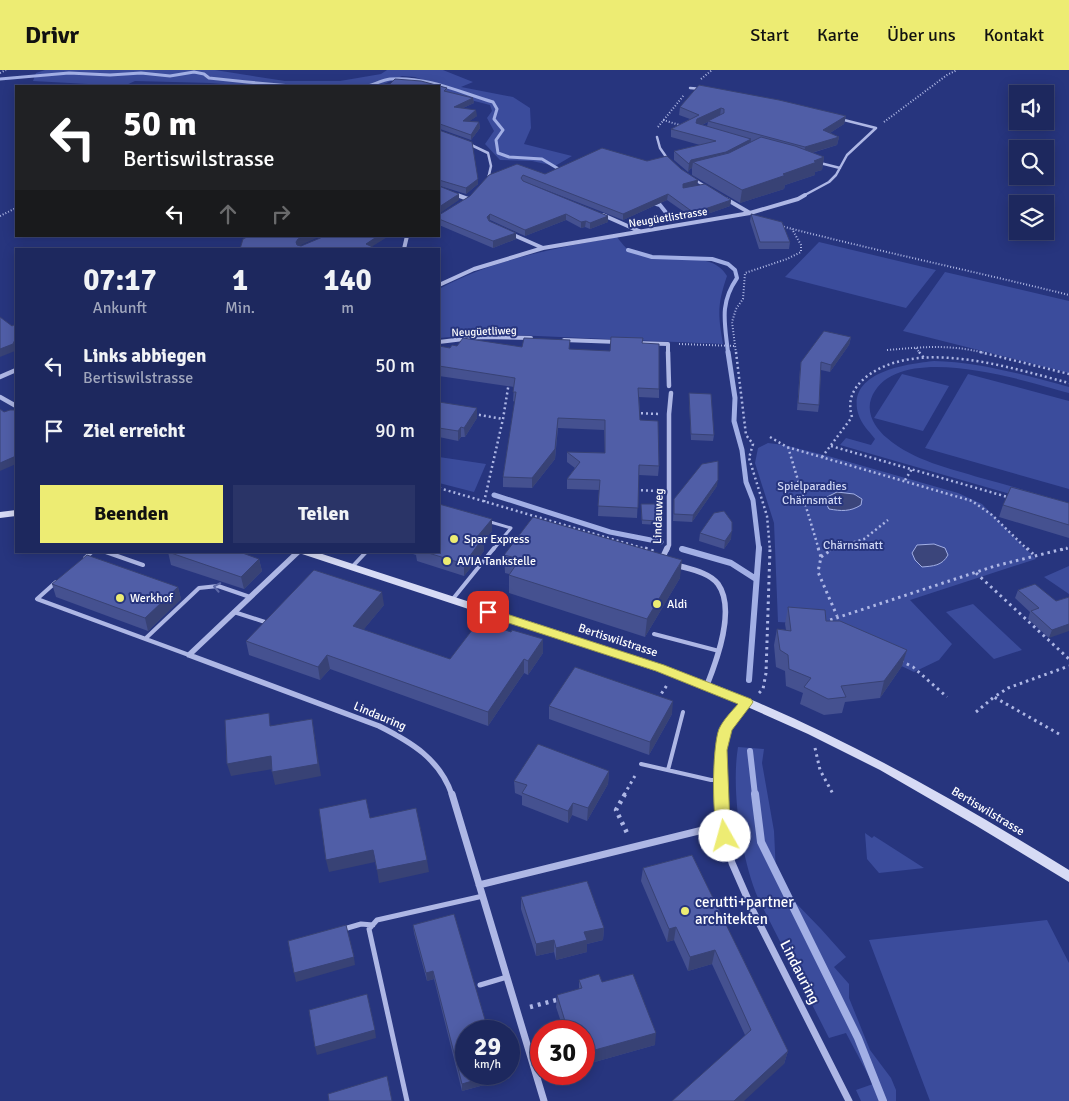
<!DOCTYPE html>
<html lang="de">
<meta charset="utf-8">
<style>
:root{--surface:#1d285e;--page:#2a3467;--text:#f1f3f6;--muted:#a0a6bc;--line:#3b4473;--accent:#edec73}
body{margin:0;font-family:Signika,sans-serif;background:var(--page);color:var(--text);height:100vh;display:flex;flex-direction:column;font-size:19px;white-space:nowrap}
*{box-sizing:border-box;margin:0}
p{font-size:16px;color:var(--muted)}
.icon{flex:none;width:28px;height:28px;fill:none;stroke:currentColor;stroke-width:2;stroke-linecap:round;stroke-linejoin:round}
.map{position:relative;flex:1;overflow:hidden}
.sheet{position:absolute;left:15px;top:178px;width:425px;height:305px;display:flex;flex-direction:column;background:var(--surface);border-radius:0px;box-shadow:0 2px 12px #0003,0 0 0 1px var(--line)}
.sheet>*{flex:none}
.banner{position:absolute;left:15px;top:15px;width:425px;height:152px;border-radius:0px;box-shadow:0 2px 12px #0003,0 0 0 1px var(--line);background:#202124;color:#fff;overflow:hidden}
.buttons{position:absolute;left:1009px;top:15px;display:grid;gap:10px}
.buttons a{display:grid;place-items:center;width:45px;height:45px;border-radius:0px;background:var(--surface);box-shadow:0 2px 12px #0003,0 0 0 1px var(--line);font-size:25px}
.speed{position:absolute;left:455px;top:950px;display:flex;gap:10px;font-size:25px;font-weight:700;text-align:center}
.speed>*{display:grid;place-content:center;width:65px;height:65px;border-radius:50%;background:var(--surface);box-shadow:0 2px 12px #0003,0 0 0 1px var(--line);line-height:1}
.speed small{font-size:12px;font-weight:400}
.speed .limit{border:8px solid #d22;background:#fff;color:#111}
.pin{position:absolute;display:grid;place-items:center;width:42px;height:42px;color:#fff;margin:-21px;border-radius:10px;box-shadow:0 2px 8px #0006}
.me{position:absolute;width:55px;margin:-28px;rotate:353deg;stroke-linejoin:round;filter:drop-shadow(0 0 4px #0008)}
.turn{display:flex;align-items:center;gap:18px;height:105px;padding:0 25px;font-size:22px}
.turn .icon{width:65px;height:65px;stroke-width:2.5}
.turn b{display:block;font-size:35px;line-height:42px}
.lanes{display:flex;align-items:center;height:48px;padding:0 25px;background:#0003;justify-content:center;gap:25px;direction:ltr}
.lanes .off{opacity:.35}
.eta{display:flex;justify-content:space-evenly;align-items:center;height:85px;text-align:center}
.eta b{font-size:30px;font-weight:700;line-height:35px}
.primary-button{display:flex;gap:10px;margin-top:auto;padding:10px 25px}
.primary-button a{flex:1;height:58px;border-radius:0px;background:var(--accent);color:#111;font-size:20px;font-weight:700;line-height:58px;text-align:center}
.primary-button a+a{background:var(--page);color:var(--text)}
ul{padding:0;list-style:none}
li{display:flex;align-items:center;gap:15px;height:65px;padding:0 25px}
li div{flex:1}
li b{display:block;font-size:19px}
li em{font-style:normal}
header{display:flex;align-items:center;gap:30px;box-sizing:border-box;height:70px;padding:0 25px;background:var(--accent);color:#111}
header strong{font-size:24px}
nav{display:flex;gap:28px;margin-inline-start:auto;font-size:18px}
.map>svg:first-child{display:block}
.green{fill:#3b4c9c}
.water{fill:#3b457b;stroke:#a2afe5}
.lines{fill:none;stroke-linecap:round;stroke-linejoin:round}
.stream-far4{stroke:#a2afe5;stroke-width:3}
.stream-far3{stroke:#a2afe5;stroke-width:4}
.stream-far2{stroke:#a2afe5;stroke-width:5}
.stream-far1{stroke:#a2afe5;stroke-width:6}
.stream{stroke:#a2afe5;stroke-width:8}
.path-far3{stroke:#aeb7e5;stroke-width:2;stroke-dasharray:1 2;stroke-linecap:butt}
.path-far2{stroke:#aeb7e5;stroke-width:2.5;stroke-dasharray:2 3;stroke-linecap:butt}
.path-far1{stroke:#aeb7e5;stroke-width:3;stroke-dasharray:2.5 4;stroke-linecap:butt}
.path{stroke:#aeb7e5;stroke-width:4.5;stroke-dasharray:3 5;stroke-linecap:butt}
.lane-far2{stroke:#aeb7e5;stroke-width:3}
.lane-far1{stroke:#aeb7e5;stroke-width:4}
.lane{stroke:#aeb7e5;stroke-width:5}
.street-far4{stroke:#aeb7e5;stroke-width:2.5}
.street-far3{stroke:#aeb7e5;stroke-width:4}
.street-far2{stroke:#aeb7e5;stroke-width:4.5}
.street-far1{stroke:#aeb7e5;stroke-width:5.5}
.street{stroke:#aeb7e5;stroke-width:7}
.secondary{fill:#d7dbf5;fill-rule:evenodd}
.wall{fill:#455190;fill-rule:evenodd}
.shaded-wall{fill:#384275}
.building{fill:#505ea7;stroke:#384275}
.oneway{stroke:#5d69a7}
.route{fill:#edec73;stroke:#9a994b}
.poi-dot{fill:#edec73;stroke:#27357e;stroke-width:2}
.labels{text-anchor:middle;stroke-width:4;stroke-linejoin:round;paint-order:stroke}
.far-street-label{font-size:11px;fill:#fff;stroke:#27357e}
.park-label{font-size:12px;fill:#d0d7f4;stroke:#27357e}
.street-label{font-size:12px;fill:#fff;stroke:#27357e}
.poi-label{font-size:12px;fill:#fff;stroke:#27357e;text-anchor:start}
.near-poi-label{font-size:15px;fill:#fff;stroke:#27357e;text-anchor:start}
.near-street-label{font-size:15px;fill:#fff;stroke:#27357e}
</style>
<header>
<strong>Drivr</strong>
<nav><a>Start</a><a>Karte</a><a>Über uns</a><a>Kontakt</a></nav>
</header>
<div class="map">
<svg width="1069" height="1031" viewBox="0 0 1069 1031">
<rect width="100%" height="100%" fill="#27357e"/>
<path class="green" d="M45,0H215L285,11H340L381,4L387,0H443L473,12L461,17L513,27L530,38L531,58L524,74L572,86L555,96L532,91L500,90L485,74L494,61L487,48L492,41L490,35L455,26L439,18V16L415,7L402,6L380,16H254L210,13L135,11L124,16L33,11L36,3Z
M617,167C621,172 625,178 630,181C658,197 710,176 727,206C717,235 718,245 723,274L488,264L439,268V219C493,189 556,178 617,167Z
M819,172L936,200L906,238L785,207Z
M945,202L1069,231V303L903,261Z
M934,291C980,292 1024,305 1069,317V323C1025,311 894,268 871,329C866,344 876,359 887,368C914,391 949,398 981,408C1011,416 1040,425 1069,433V441L840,375L846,368L871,375L875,369C869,361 861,354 858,343C847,302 906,294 934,291Z
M902,304L949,316L923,361L874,348Z
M968,304L1069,331V419L925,378Z
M768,373L784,375L828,386L958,423L982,434L1036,489L910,530L952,574L939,590L914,602L814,554L778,552L774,453L755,393L758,378Z
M439,387L486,394L474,422L439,413Z
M1069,496V524L1044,507Z
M973,534L1022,580L994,589L946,542Z
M738,677L764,679L762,693L774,761L776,803L792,829L821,859L846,887L834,897L849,914V928L870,980L891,1008L896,1020V1031H861L856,1020L873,1014L846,963L829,968L758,828C741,788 731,719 738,677Z
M865,763L872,768L874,766L924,798L879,803L867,789Z
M1047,850L1069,893V1031H930L869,870Z"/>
<path class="water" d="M837,422L854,424L862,429L861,435C850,442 841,441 829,439L826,433L827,427Z
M934,474L945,478L948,485C942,496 933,496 922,497L915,490L912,483L917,475Z"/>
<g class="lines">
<path class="stream-far4" d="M0,9L69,3L110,5L141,3L170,6L194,2L204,4L209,8L247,12L291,16H348
M368,16C375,14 383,10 390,9C427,6 459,22 493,32L497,39L494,49L503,60L496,70L498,83L509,87L542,89L562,101"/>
<path class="stream-far3" d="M653,133L660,135L668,145L653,154
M628,180L652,187L712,189L728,194L735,200L737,208C719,234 725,253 728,283"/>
<path class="stream-far2" d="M728,282L735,328L734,351L742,380L746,412L753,430L759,480
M494,425L610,462L661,472
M682,479L685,480"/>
<path class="stream-far1" d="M682,479L731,493L756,509
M749,610L759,478
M750,681L755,725"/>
<path class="stream" d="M755,724L761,772L858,968L883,1031"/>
<path class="path-far3" d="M0,3L6,0
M701,9L712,0
M663,50L683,56
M884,52L947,5L957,0
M658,57L684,25
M0,146L16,138
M781,156C877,181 973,201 1069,225
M679,274L735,276
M916,278L920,283
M887,280C925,277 948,274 985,283
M736,283L732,252L736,239L743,229L745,203L787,189L801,182V175L792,159"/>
<path class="path-far2" d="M736,282L746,365L753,374L749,388L767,446L770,480
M919,282L924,288
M980,282L1069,304
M636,343L659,344
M474,344L503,349
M770,367L787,377L972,431L992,445L1028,480
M831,376L1011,428
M788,377L819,480
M822,387L852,347C847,330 853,318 866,307C918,267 1011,298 1069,313
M905,410L912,399
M439,418L649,480
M636,420L657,421
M484,432L503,349L509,312
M830,480L864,469L888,450
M1061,480L1069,478"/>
<path class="path-far1" d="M645,478L654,481
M818,478L821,487L818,502L837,546
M1027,478L1033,484
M821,487L834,478
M976,503L1069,589
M824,552L995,496L1067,478
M901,591L913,597L947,627
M759,623L763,619L766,603L770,478
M658,629L667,615
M976,642L994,627
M1059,664L994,627L1008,618L1069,596
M815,678L820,700L833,724
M624,725L636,704"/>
<path class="path" d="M625,724L616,740L628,765
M530,937L560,929"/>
<path class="lane-far2" d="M487,451L511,458L493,480"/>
<path class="lane-far1" d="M103,481L143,495
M85,488L93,481
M352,497L367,481
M56,512L37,529L189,585
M452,530L494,478
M234,542L268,553
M654,564L719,581
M145,569L199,518L218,516L250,527
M641,694L711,710H721
M668,700L683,642"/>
<path class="lane" d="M344,859L361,854L373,855
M480,915L507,907
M407,1031L369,859L377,850L483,826"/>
<path class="street-far4" d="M690,18L702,19
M840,49L876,58
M657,67L660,78L669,91
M467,73L488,83L491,96L488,109
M816,92L840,98
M692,108L708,118
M454,124L460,126
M803,126L829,112L836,105L847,85L876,58"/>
<path class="street-far3" d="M457,125L468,129
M726,129L750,143
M603,145L639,161
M509,163L543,178
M404,179L407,166
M439,215L474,199L543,178L750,143L798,129L805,125
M564,270L618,272
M439,272L480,267L531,268
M636,273L668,274V283"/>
<path class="street-far2" d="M668,282L669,316
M0,307L16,300
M0,327L16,336
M667,480L669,475V344L671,323"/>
<path class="street-far1" d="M299,481L189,585L379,656C411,672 440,689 452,725
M661,491L667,478
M676,495C689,499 709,502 718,514C736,539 717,590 707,615
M722,725L721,680L726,659L747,632"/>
<path class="street" d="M452,724L544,1031
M722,724L723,755L732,793L753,841L849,1031
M479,815L723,755"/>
<path class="secondary" d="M16,440V446L0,448V442Z
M297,481H313C393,507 473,533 553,559C620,581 687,602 752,630C863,677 967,737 1069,800V812L975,755L880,700L808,664L743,635L656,601L299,483Z"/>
</g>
<path class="wall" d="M699,15L846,46L844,54L830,63L839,67L837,75L812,83L824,87L822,100L815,102V105L785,115L784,119L740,133L692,105V98L690,99L688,102L674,90V81L700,75L671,67V59L690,49L679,45L680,37ZM708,52L707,56L702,55Z
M439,16L447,18V21L473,28L474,33L463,38L477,46L469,51L479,52L480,58L471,70L440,59L439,60Z
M439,60L478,114L466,124L440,116H439Z
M647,91L681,99L698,110L697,116L731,130L730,136L696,148L690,146L667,130L623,150L523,111L608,146V152L590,159L585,157L581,158L566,150L525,166L490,150L489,151L516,163V169L493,178L439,155V149L470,126L489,105L545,104Z
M751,144L790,172L789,179H759L750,151Z
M851,267L849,275L830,302L821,300L819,335L818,342L797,340L800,299L801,292Z
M642,273L659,319V328L639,327L640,350L659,396L658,406L639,405L637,448L598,446L599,420L567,419V409L575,398L567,392V382L605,383L604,360L558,358L555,389L532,418L503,417V407L515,332L513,331L514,317L439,306V276L450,278L457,276L610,281Z
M689,323L714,365L713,371L691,370L689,329Z
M439,332L477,348L465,367H461L458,371L439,367Z
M717,416L692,452L673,451L674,429Z
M1069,433V468L999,447L1003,435Z
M641,434L657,451V455L642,454Z
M492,449V461L483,472L484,481L464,506L417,491L416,485L404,481H439Z
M700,463L731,469L724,479L699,471Z
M168,482L259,489L262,501L244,519L171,495Z
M504,485L680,508L645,567L509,523V504L505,503Z
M52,514L178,517L181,529L148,561L56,527Z
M1018,520L1056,531L1069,527L1049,568L1028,549L1030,542L1015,528Z
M384,535L363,560L450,589L511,562L543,569V583L528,605L524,603L488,656L330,599L320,610L249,585L246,571Z
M788,537L907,580L902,596L880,628L845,632L842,643L824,645L800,634L803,623L786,616L785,601L776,597L774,575L777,559L786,560L785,554Z
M549,636L672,644L649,685L549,649Z
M609,701L608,714L587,751L572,745L568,753L522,735V726L515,723L514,711Z
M692,785L788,981L784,994L745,965L712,894L688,901L674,870L667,872L641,811L643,798Z
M521,827L604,858L603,870L587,874V882L556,890L554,882L536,886L521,839Z
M413,855L486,953L509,1000L510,1008L462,1021L434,909L427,911L414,863Z
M579,910L602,912L655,975L584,995V961H564L556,937L557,925L579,919Z"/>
<path class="shaded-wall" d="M473,28L474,33L454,42V37Z
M721,38L720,46L708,51V52L697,57L696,53L697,49Z
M476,40L477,46L463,56V51Z
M846,46L844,54L822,68L823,60Z
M479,52L480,58L471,70V65Z
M839,67L837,75L804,85L805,77Z
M751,69L750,77L693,92L692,98L690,99L688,102L689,94L691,90Z
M824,87L822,100L815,102V105L785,115L784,119L740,133L742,120Z
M478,109V114L466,124V118Z
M698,110L697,116L682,120L683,114Z
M459,124V130L439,144V137Z
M668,124L667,130L623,150V144Z
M731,130L730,136L696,148V142Z
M490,144V150L487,153V147Z
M566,144V150L525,166V160Z
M608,146V152L590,159V153Z
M586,151L585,157L581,158V152Z
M516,163V169L493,178V171Z
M305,166H321L299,176L296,178V172L298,169Z
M378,166H389L368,179L366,174Z
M16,267V279L15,281L0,287V279Z
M851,267L849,275L830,302L831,295Z
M477,338V348L465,367L464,358Z
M558,348L555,389L532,418V408Z
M461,357V367L458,371V361Z
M16,386V394L0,401V393Z
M718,410L717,416L692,452L693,445Z
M492,449V461L483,472L484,481L464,506V494L477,467Z
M732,461L731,469L724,479L725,471Z
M259,489L262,501L244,519L241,507Z
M682,490L680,508L645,567L647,549Z
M178,517L181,529L148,561L145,548Z
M382,522L384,535L355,570L353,556Z
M1069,554V561L1049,568L1052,560Z
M543,569V583L528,605V591Z
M907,580L902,596L880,628L884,611Z
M327,585L330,599L320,610L318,597Z
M524,589V603L488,656V642Z
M673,631L672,644L649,685L650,672Z
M312,649L321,706L275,715L272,702Z
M271,686L273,699L231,706L227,694Z
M609,701L608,714L587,751L588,738Z
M573,733L572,745L568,753V741Z
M373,780L375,792L329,802L326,790Z
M427,790L429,802L379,813L377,800Z
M676,857L674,870L667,872L669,859Z
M604,858L603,870L587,874V882L556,890V878L584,862Z
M554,870V882L536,886V874Z
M715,880L712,894L688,901L690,887Z
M354,887L355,895L296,912L294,903Z
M433,901L434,909L427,911L426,903Z
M375,960L376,968L317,985L315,977Z
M656,963L655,975L584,995V983Z
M788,981L784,994L744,1031H734Z
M509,1000L510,1008L462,1021V1014L496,1004H509Z"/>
<path class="building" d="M395,9L421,11L447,18L444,21L473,28L454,37L476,40L463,51L479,52L471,65L440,54H439V16H381L385,14H390Z
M699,15L779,30L846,46L823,60L839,67L805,77L708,51L724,43V39L721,38L697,49L696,53L751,69L726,82L691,90L689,94L674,81L716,71L671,59L699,45L680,37Z
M439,60L472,72L478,109L466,118L439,110Z
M761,67L795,76L824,87L814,91L817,92L783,104L786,105L742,120L693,92L729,83Z
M602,78L647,91L667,86L681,99L698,110L683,114V118L705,114L731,130L696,142L690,140L668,124L623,144L523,105L521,108L523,111L608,146L590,153L586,151L581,152L566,144L525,160L490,144L487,147L489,151L516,163L493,171L439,149V145L470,126L489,105L517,94L545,104Z
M439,116L459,124L439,137Z
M751,144L782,152L790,172H760Z
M249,166H305L298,169L296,172L297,175L301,176L325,166H378L366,174L377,179H240L243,169Z
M0,247L12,256L16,254V267L13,274L0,279Z
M824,261L851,267L831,295L821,292L819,335L798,333L801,292Z
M611,267L643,268L642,273L659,274V319L638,318L640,350L658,351L659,396L639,395L638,438L598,436L600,410L567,409L580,392L567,382L605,383V350L558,348L555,379L532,408L503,407L516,322H513L515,308L439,296V276L450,278L452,275L457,276L463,268L522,277L524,268L570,270L569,279L610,281Z
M689,323L711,324L714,365L691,364Z
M439,332L477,338L464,358L461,357L458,361L439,358Z
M0,339L4,342L10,340H16V386L0,393Z
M718,391V410L693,445L674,444V429L702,394Z
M1011,417L1069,433V455L1003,435Z
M439,434L492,449L477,467L483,468L464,494L422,481H439Z
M641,434H656L657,451L642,450Z
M724,441L732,452V461L725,471L700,463L714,443Z
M533,447L682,490L647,549L509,505L520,489L504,485Z
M169,481H237L259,489L241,507L168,482Z
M87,485L178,517L145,548L52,514Z
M314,500L382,522L353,556L450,589L479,551L511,562L512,560L543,569L528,591L524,589L488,642L327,585L318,597L246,571Z
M1035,514L1056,531L1069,527V554L1052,560L1031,541L1039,538L1018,520Z
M788,537L825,540L826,551H840L907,580L884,611L841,616L846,627L828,629L804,617L811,608L789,599L788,585L780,580L777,559L791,561Z
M575,597L673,631L650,672L549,636Z
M269,643L270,656L312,649L318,694L272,702L271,686L227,694L225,650Z
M538,674L609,701L588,738L573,733L568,741L522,723L527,715L514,711Z
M366,729L370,748L416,738L427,790L377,800L373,780L326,790L319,739Z
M692,785L788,981L734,1031H672L751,960L715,880L690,887L676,857L669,859L643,798Z
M587,811L604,858L584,862L587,870L556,878L554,870L536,874L521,827Z
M454,844L486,953L495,951L498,961H466V1004H496L462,1014L433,901L426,903L413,855Z
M346,855L354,887L294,903L288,871Z
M599,904L602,912L633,904L656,963L584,983V961H568L557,925L582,918L579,910Z
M367,924L375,960L315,977L309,940Z
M387,1006L392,1031H329L328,1024Z"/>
<defs><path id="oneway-chevron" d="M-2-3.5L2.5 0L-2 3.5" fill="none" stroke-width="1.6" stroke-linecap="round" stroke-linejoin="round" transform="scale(1.25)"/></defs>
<use class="oneway" href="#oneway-chevron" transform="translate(217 517) rotate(-169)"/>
<path class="route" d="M488,538L664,595L751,629L753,632L751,635L732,660L727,680L730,755L732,766L730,770L725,772L720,770C711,753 712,677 719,659C723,650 732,641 738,634L656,601L484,545L482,542L484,539Z"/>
<g class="poi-dot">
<circle cx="454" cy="469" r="5"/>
<circle cx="447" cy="491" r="5"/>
<circle cx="120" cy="528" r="5"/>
<circle cx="657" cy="534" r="5"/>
<circle cx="685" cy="841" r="5"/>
</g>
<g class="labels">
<g class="far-street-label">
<text transform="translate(668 147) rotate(-9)" y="4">Neugüetlistrasse</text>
<text transform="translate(484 261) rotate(-2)" y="4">Neugüetliweg</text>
</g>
<g class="park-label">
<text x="812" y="420">Spielparadies<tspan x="812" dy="14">Chärnsmatt</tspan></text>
<text x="853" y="479">Chärnsmatt</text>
</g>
<g class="street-label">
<text transform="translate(658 446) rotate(-88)" y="4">Lindauweg</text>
<text transform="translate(618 570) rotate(18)" y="4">Bertiswilstrasse</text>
<text transform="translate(380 646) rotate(23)" y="4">Lindauring</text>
<text transform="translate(988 741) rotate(31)" y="4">Bertiswilstrasse</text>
</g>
<g class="poi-label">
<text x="464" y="473">Spar Express</text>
<text x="457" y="495">AVIA Tankstelle</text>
<text x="130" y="532">Werkhof</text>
<text x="667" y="538">Aldi</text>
</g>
<g class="near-poi-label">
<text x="695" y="837">cerutti+partner<tspan x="695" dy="17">architekten</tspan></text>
</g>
<g class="near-street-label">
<text transform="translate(800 902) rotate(63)" y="5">Lindauring</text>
</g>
</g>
</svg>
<div class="buttons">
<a><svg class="icon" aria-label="sound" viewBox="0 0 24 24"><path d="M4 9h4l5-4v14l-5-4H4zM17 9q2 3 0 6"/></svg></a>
<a><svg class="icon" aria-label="search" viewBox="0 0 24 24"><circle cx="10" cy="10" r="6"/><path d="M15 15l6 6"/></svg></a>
<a><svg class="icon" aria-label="layers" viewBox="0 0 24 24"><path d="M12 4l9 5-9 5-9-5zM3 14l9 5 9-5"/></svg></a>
</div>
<div class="speed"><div>29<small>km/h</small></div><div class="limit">30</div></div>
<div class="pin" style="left:488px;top:542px;background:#d93025"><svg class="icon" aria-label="arrive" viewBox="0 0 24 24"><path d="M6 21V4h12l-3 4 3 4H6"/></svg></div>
<svg class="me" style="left:725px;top:766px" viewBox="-20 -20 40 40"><circle r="19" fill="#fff"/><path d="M0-13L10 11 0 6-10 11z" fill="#edec73"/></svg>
<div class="banner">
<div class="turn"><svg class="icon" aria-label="left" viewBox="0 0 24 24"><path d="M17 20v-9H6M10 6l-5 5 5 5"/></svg><div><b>50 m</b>Bertiswilstrasse</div></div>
<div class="lanes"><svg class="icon" aria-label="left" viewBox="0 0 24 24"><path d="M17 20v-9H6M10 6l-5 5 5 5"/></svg><svg class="icon off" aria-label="ahead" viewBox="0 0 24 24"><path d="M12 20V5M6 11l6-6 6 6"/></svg><svg class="icon off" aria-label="right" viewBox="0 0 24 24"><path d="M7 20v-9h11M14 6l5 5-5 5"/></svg></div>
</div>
<section class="sheet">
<div class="eta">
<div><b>07:17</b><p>Ankunft</p></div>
<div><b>1</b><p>Min.</p></div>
<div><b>140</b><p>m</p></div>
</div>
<ul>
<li><svg class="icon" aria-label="left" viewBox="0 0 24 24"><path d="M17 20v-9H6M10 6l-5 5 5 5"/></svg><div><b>Links abbiegen</b><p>Bertiswilstrasse</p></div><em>50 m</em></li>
<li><svg class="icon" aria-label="arrive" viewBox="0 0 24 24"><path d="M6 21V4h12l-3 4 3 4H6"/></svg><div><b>Ziel erreicht</b></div><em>90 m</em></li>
</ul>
<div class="primary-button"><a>Beenden</a><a>Teilen</a></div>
</section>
</div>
